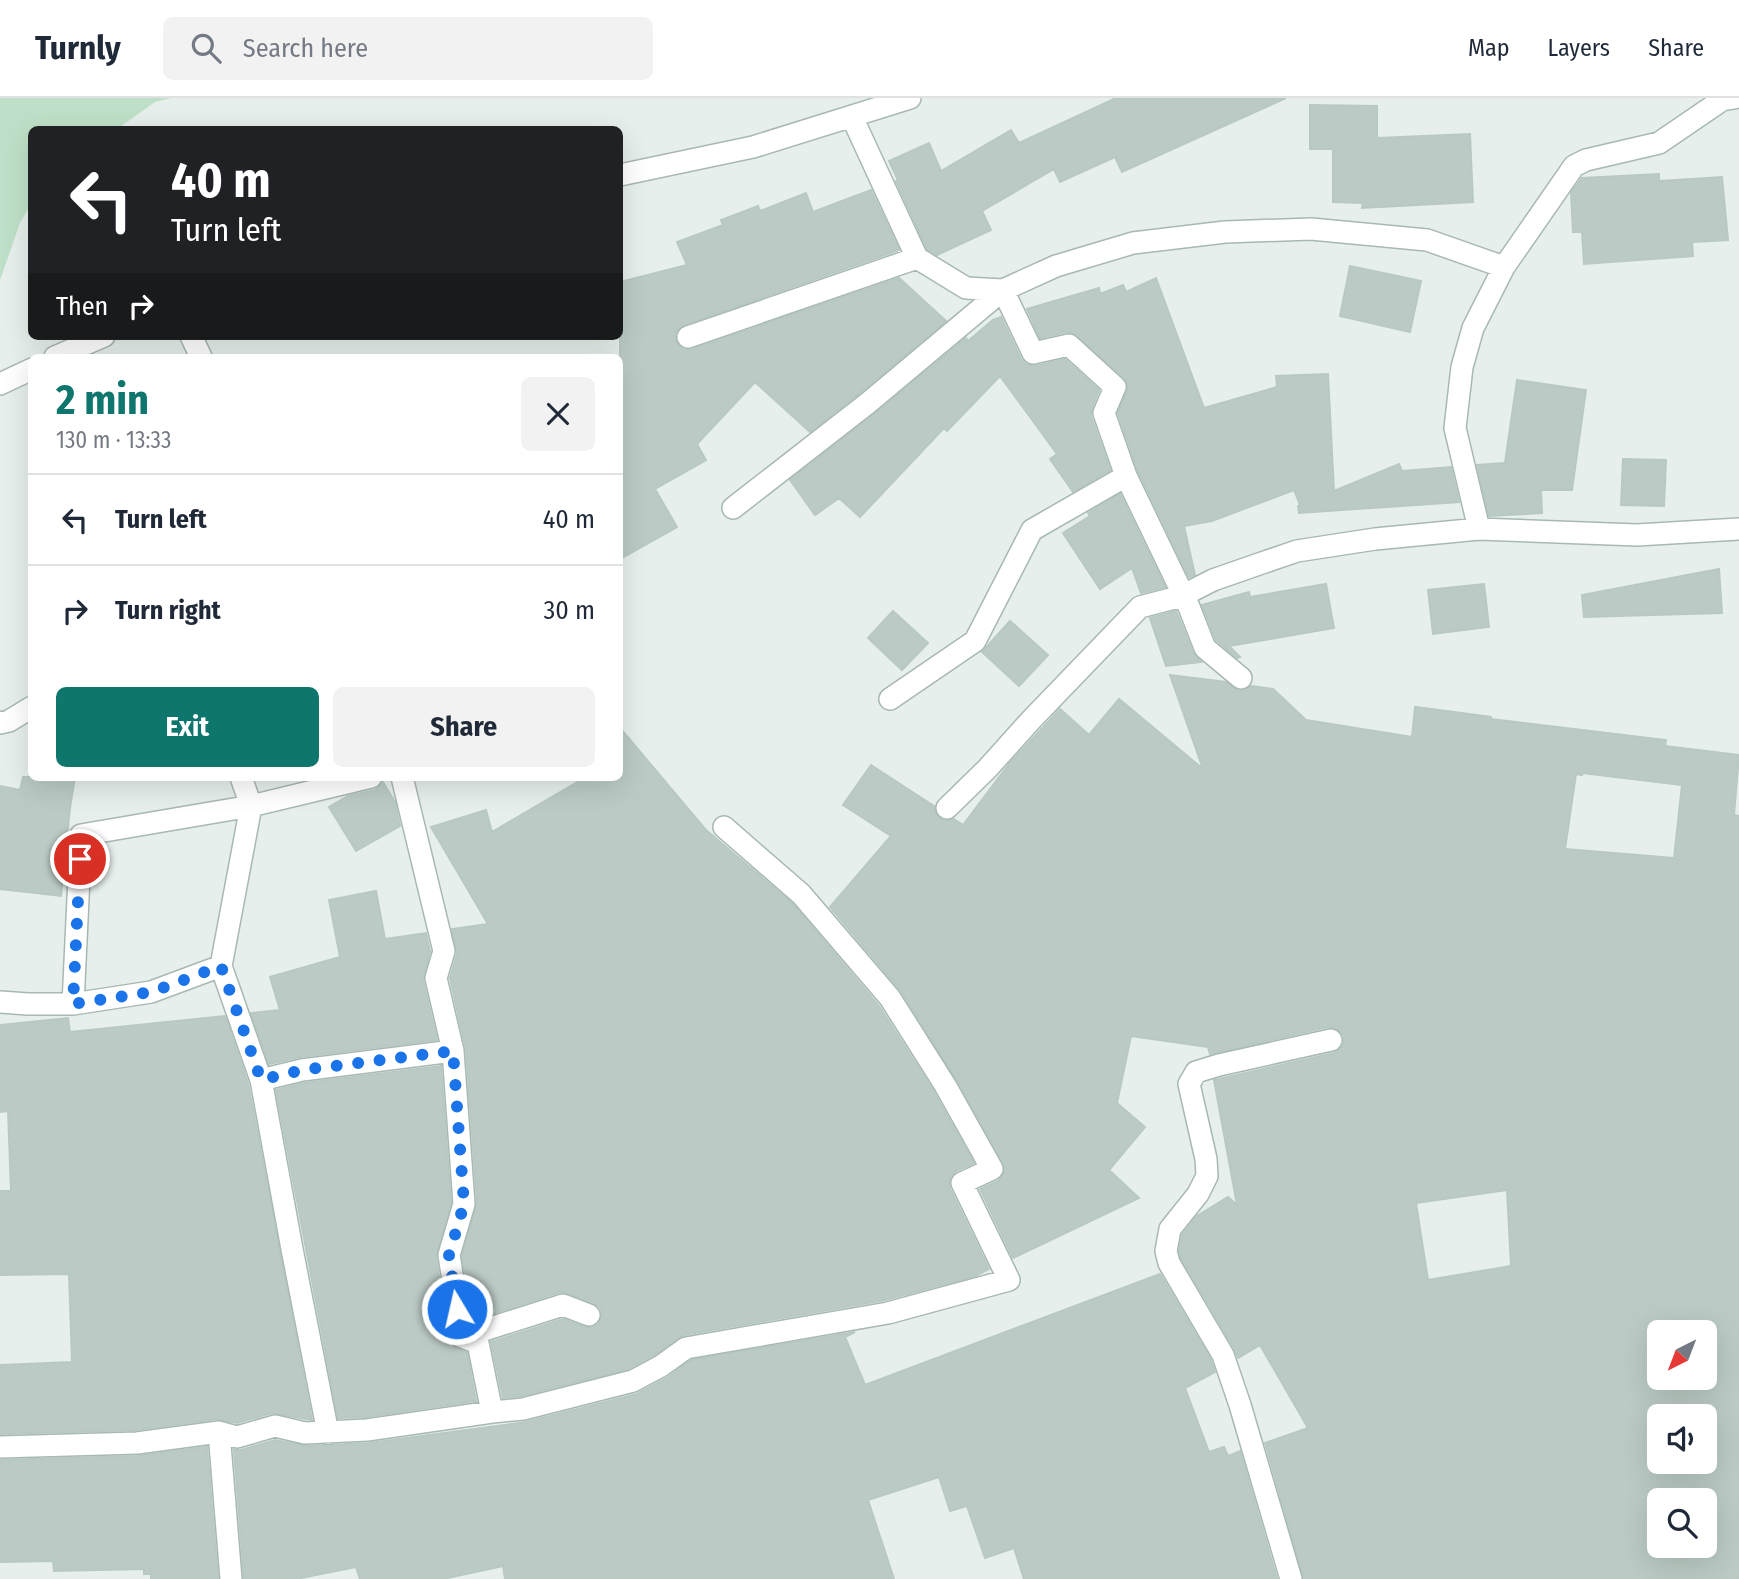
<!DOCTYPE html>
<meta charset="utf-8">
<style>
:root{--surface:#fff;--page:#f2f2f3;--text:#1f2937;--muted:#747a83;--line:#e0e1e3;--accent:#0f766e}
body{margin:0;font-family:"Fira Sans Condensed",sans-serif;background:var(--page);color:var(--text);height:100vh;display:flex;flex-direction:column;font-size:26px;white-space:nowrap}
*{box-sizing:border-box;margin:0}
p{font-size:23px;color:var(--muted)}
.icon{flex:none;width:38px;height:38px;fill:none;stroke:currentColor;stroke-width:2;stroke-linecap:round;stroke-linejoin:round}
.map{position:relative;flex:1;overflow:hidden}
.side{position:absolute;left:28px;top:256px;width:595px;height:427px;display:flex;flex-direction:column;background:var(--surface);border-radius:10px;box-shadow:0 7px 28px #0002}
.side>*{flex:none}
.top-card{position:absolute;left:28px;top:28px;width:595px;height:214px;border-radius:10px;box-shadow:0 7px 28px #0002;background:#202124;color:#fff;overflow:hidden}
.needle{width:46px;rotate:222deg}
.tools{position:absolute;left:1647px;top:1222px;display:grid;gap:14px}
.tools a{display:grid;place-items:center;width:70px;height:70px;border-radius:10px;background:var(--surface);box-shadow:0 7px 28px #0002;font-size:35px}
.pin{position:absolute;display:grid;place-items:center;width:60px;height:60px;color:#fff;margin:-30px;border:4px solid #fff;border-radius:50%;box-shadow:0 2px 7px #0007}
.me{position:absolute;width:77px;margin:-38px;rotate:351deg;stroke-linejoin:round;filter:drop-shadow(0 0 5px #0008)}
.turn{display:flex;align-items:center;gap:24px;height:147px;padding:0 28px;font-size:32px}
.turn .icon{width:91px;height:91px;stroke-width:2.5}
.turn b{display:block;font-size:49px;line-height:60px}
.then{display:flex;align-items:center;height:66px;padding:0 28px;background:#0003;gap:14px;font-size:26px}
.round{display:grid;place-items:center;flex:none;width:74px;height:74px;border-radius:10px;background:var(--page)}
.head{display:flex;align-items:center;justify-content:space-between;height:119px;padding:0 28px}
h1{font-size:42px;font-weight:700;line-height:52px;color:var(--accent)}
.button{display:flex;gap:14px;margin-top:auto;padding:14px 28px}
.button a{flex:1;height:80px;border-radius:10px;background:var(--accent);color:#fff;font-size:28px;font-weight:700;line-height:80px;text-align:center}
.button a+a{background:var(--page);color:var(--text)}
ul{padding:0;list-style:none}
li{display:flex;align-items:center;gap:21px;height:91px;padding:0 28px;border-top:2px solid var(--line)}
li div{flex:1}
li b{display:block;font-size:26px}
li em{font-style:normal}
header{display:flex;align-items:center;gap:42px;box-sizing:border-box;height:98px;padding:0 35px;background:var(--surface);border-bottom:2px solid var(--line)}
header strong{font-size:33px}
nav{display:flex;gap:38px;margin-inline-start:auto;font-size:24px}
.search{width:490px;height:63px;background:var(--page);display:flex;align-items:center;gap:18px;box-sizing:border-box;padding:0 24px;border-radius:10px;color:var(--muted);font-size:26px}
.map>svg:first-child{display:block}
.green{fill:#bfe0c8}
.building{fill:#bbcac4;stroke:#b8c9c2;stroke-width:2;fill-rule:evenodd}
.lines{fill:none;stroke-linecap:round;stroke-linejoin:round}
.street-casing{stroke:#a8b8b2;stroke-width:24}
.street{stroke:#fff;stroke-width:21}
.route{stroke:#1a73e8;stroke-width:12;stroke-dasharray:0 21.6}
</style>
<header>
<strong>Turnly</strong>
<div class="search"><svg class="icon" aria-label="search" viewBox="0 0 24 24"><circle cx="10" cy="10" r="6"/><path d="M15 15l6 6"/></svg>Search here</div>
<nav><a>Map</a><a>Layers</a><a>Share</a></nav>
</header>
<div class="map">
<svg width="1739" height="1481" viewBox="0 0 1739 1481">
<rect width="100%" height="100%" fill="#e6efeb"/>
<path class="green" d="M0,0H171L155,4L117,31L32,32L31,106L20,125L0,182Z"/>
<path class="building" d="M1116,0H1286L1122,74L1115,59L1060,84L1054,71L982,113L991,132L937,157L927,151L896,83L898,82L889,63L929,45L941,73L1011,32L1019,45Z
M1310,7L1377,8V40L1470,36L1473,104L1362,110L1363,105L1333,104V51H1310Z
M1659,76V83L1722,79L1728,142L1692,144L1693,158L1584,166L1582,134H1573L1571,95L1582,80Z
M871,92L899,152L684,227L679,230L675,236L676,244L680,249L685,252L692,251L899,180L946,223L860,295L810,334L755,284L697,346L706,362L655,391L677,429L620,461V184L687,167L677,144L723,127L721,122L758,108L760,113L806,95L813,114Z
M1350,168L1421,183L1410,234L1340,218Z
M1156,180L1204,310L1277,289L1276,278L1328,276L1334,393L1399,366L1402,373L1451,369L1459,404L1299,415L1298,408L1300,407L1294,392L1212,423L1184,428L1195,477L1189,479L1138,373L1118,315L1127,293L1128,287L1124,280L1073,235L1066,234L1040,240L1027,211L1099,190L1100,196L1123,187L1126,194Z
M1001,219L1021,261L1025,266L1036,268L1065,261L1099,292L1092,310L1091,318L1110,372L1073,394L1050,361L1057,356L1000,278L947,333L944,330L860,419L839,400L815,417L790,382L876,315L966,240L968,243L993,222Z
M1517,282L1586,292L1572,392H1541L1542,415L1489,418L1477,367L1505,365Z
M1623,361L1666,362L1664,408L1621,407Z
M1120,396L1165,489L1141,495L1132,470L1100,491L1063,435L1090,418L1088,415Z
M1719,471L1722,515L1584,519L1582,497Z
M1326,486L1334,530L1229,548L1240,559L1237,560L1216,542L1202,507L1249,494L1250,499Z
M1484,486L1489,529L1433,536L1428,492Z
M893,513L928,545L902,572L868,540Z
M1176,513L1193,555L1201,564L1166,568L1150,520Z
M1010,523L1048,557L1019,588L982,554Z
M1170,577L1226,584L1239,593L1246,592L1251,588L1273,591L1306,622L1412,639L1415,609L1491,619V621L1666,642L1665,648L1739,657L1734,717L1739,718V1481H1304L1265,1345L1308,1330L1260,1247L1238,1260L1234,1250L1181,1160L1179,1153L1182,1137L1197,1118L1228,1099L1237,1107L1214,982L1334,955L1340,951L1344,945V938L1341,934L1336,930L1328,929L1210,956L1208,949L1131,938L1117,1005L1145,1029L1109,1072L1139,1100L1013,1160L980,1091L998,1083L1002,1079L1005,1072L1003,1065L956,981L901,893L830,809L891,738L843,707L871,667L934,708L935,714L938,720L944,723L954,721L963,727L1009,666L1060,611L1089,637L1119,601L1203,671ZM1582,675L1682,687L1674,760L1565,751L1576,676L1582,677ZM1507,1092L1511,1168L1428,1182L1416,1105ZM1659,1234H1704V1279H1659ZM1659,1318H1704V1363H1659ZM1659,1402H1704V1447H1659Z
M620,630L706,732L792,805L879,908L934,994L974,1065L956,1073L951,1078L949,1085L950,1091L989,1171L975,1178L885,1202L684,1237L654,1257L628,1271L521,1298L503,1300L491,1244L563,1221L584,1229L592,1230L598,1227L601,1221L602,1216L600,1209L594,1205L568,1195L560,1194L473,1222L462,1158L477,1105L466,952L450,880L457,856L452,831L488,826L431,729L486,712L492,734L586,679H620Z
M23,679H75L70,710L61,798L0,791V688L20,692Z
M383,684L395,704L400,728L356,753L329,709L348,698L375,692L379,689Z
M376,793L385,841L426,835L430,853L423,882L437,942L300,959L269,966L251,915L280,912L270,879L340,859L329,802Z
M225,918L248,985L312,1322L272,1315L237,1325L217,1321L136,1332L0,1336V1267L72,1264L69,1176L0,1177V1093H11L8,1013L0,1014V927L68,920L70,934Z
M441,968L451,1105L436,1159L449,1242L454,1249L467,1255L476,1303L366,1319L338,1320L276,992L304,985Z
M1160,1176L1211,1262L1215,1274L1185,1290L1209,1354L1224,1349L1228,1358L1240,1353L1277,1481H1024L1014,1450L985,1460L967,1408L950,1413L939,1379L868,1402L894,1481H505L503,1468L443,1481H360L356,1469L296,1481H244L234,1352H241L275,1342L306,1348L369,1345L526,1324L637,1296L667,1280L691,1262L855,1234L845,1239L865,1287Z
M207,1349L218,1481H151V1476H144V1471L54,1473L53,1463L0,1464V1362L137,1358Z"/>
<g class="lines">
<defs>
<path id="street" d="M852,19L917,160L966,190L1003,192L1033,255L1069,247L1115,289L1104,315L1126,378L1189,509L1205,550L1241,580
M620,77L753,49L910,0
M191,238L201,259
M688,239L917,160
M55,259L104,238
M0,286L32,271
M733,410L868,305L1003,192L1056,168L1133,145L1225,134L1311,131L1427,142L1504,169
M1479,431L1455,330L1462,269L1473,230L1504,169L1574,68L1586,62L1659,45L1722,2L1734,0
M890,601L975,543L1032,432L1126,378
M0,625L9,623L32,609
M241,679L251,708L221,868L261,982L292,1151L328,1335
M402,679L444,853L436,880L453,953L464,1106L449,1157L462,1239L478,1245L492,1314
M947,710L987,671L1032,621L1140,509L1182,498L1213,482L1259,466L1297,453L1375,441L1479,431L1637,437L1739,431
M0,904L28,906H73L151,894L221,868
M73,906L81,737L251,708L371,679
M261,982L302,972L453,953
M462,1239L563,1207L589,1217
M219,1334L231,1481
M0,1349L137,1345L219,1334L237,1339L275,1328L305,1335L367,1332L492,1314L523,1311L633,1283L661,1268L686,1250L888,1215L1009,1182L962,1085L992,1071L945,987L890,900L801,796L724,729
M1291,1481L1240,1307L1223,1257L1169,1165L1166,1153L1170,1131L1198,1096L1207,1078L1206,1061L1189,986L1196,974L1219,967L1331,942"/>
</defs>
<use href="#street" class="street-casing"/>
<use href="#street" class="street"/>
</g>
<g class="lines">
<path class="route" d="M80,761L73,906L152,894L221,868L261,982L302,972L453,953L464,1106L449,1157L457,1211"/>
</g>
</svg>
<div class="tools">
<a><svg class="needle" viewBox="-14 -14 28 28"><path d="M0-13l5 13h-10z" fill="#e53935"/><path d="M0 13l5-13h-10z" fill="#747a83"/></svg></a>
<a><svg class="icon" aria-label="sound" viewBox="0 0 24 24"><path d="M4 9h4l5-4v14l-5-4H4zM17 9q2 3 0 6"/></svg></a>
<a><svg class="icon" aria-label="search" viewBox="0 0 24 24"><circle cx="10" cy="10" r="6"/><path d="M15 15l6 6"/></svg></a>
</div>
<div class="pin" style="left:80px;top:761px;background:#d93025"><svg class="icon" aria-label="arrive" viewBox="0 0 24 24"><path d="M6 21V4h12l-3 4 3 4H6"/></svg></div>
<svg class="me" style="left:457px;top:1211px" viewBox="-20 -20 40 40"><circle r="17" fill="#1a73e8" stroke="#fff" stroke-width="3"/><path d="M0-11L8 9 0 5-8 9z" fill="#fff"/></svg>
<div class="top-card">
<div class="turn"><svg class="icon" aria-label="left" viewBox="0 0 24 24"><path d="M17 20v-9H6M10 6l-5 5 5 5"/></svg><div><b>40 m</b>Turn left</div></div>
<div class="then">Then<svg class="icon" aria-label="right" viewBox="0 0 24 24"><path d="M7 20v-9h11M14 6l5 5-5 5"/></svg></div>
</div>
<section class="side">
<div class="head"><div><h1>2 min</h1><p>130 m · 13:33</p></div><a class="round"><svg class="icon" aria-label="close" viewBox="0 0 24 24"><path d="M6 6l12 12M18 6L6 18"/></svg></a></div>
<ul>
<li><svg class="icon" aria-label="left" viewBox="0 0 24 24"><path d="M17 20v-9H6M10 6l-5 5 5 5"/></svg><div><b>Turn left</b></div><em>40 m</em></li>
<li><svg class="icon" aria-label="right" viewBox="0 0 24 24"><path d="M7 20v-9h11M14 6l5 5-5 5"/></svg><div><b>Turn right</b></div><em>30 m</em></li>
</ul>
<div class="button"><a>Exit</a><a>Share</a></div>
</section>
</div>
